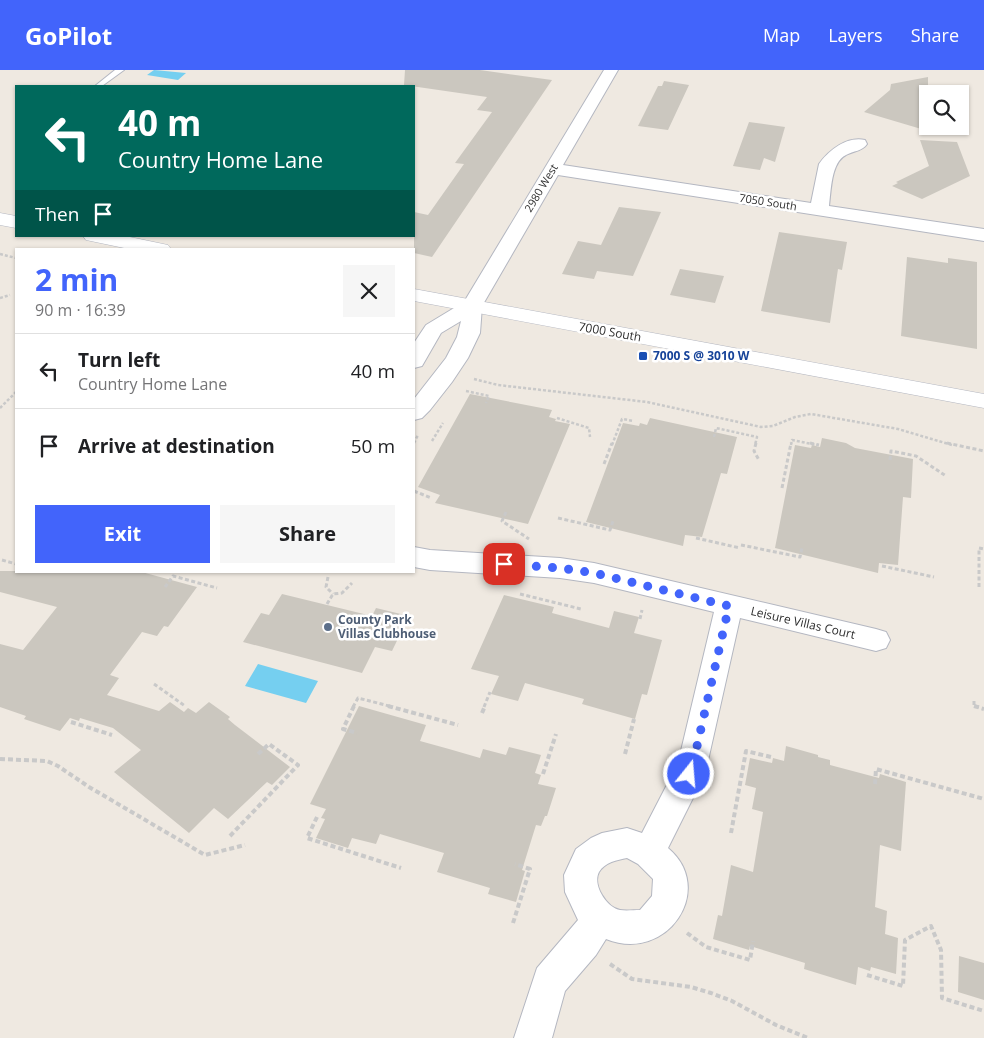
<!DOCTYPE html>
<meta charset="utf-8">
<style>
:root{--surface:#fff;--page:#f6f6f6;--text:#202124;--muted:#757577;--line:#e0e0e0;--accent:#4264fb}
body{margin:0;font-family:"Open Sans",sans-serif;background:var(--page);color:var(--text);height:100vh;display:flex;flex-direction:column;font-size:19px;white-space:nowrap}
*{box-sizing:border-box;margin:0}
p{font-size:16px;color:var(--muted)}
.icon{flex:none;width:28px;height:28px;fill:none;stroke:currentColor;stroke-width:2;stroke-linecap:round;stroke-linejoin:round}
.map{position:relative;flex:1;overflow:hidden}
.panel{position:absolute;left:15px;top:178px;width:400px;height:325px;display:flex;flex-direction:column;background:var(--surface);border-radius:0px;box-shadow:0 1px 4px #0004}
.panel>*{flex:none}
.banner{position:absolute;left:15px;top:15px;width:400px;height:152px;border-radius:0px;box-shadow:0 1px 4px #0004;background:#00695c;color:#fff;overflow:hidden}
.buttons{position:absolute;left:919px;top:15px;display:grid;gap:10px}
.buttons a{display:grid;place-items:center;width:50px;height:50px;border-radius:0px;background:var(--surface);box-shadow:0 1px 4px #0004;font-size:25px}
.pin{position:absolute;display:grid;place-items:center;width:42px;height:42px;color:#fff;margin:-21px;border-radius:10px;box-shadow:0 2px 8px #0006}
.me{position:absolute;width:55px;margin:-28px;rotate:17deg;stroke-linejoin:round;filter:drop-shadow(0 0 4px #0008)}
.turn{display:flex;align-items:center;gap:18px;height:105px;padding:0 20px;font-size:22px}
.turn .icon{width:65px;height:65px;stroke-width:2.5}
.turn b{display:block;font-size:35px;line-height:42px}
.then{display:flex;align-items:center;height:48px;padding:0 20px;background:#0003;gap:10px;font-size:19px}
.round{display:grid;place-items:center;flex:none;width:52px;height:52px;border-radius:0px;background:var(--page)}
.summary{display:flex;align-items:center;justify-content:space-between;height:85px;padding:0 20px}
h1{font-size:30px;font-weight:700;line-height:38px;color:var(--accent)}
.primary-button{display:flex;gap:10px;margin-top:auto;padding:10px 20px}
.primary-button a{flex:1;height:58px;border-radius:0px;background:var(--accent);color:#fff;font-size:20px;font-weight:700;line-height:58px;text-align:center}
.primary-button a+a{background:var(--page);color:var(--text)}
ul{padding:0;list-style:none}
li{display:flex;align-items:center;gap:15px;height:75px;padding:0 20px;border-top:1px solid var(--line)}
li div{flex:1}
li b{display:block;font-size:19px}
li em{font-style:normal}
header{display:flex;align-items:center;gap:30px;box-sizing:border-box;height:70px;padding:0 25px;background:var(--accent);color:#fff}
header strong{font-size:24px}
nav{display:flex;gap:28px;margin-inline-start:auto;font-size:18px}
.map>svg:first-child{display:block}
.water{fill:#75cff0}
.building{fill:#cbc7bf}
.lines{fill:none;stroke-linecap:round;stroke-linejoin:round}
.service-casing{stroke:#b4b7c1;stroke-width:2}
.minor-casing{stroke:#b4b7c1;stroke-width:2}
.secondary-casing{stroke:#b4b7c1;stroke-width:1}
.path-far2{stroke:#c9c9c9;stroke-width:2.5;stroke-dasharray:3 2;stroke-linecap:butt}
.path-far1{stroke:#c9c9c9;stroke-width:3;stroke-dasharray:4 2.5;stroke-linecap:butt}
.path{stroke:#c9c9c9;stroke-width:4;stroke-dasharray:5 3;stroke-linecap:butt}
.service{fill:#fff;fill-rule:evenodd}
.minor{fill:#fff;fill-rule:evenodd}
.secondary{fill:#fff;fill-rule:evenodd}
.route{stroke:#4264fb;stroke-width:9;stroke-dasharray:0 16.2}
.transit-dot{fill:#1a4fb4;stroke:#fff;stroke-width:2}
.service-dot{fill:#5c6f8a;stroke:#fff;stroke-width:2}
.labels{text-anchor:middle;stroke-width:5;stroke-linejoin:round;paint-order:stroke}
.far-street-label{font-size:11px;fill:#2e2e2e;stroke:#fff}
.street-label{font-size:12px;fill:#2e2e2e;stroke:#fff}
.transit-label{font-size:12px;font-weight:bold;fill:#164399;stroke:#fff;text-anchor:start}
.service-label{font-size:12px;font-weight:bold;fill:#4e5e75;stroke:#fff;text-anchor:start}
</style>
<header>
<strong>GoPilot</strong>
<nav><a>Map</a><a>Layers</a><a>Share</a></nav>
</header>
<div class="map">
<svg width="984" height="968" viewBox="0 0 984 968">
<rect width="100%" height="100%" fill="#efe9e1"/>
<path class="water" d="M154,0L186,3L178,10L147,5Z
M258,594L318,611L306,633L245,616Z"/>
<path class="building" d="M405,0H480L552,10L432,187L414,183V142L428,145L464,94L455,93L492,42L477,40L487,27L404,15Z
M928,7V61L864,42L890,20L891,14Z
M664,11L689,15L668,60L638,56L658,16H662Z
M749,52L785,57L775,92L764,88L760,100L733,96Z
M920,70L957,72L970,106L922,129L892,116L898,113L896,112L929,96Z
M619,137L661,142L633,206L597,201L594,209L562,204L578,171L601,175Z
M779,162L847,172L842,200L838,199L830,253L761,241Z
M907,187L948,193V188L977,192V279L901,266Z
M680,199L724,206L715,233L670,225Z
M470,324L552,340L549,347L556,349L555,351L570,354L528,454L435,433L440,425L418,417Z
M650,348L737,367L727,404L721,403L702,467L685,465L683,476L586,452L623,353L639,356L640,353L647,355Z
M822,368L846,373L855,378L913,389L911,428L903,427L898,495L879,493L878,503L775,478L795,375L811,378L812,375L820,377Z
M0,501H138L197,517L168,557L164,556L157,566L142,562L110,605L119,608L107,625L159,641L170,632L184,642L188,638L196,643L209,632L230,647L228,649L235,655L290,697L272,715L267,712L228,749L214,738L189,763L114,702L141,680L113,658L80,648L79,651L70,648L60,661L24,649L26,646L0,637V574L23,580L57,537L0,522Z
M282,524L372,546L376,538L409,546L392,581L375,577L362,603L243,572L261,543L269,545Z
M504,525L554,537L552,543L609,558L614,541L639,547L634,563L662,570L647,625L642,624L635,649L582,634L584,629L525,613L518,631L491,624L499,606L471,599Z
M359,636L426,655L420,671L449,679L480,688L483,679L506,685L509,677L541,685L535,703L541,705L538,714L556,718L547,746H545L541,756L536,755L522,800L525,801L516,832L488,824L490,818L437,802L444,783L380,764L376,774L352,768L348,778L316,768L325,749L321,748L326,739L310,734Z
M786,676L818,685V687L830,690V695L879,708L880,704L906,712L901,781L880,775L875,837L887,841L885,864L898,868L896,904L871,897L870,901L858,897L856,915L804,899L805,893L750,876L749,880L713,869L718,845L722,846L731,795L753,802L763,742L752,739L756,718L745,715L750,688L772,693L773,688L784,691Z
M959,886L984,893V930L958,922Z"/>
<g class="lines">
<defs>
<path id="service" d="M115,0H124L102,16H95Z"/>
<path id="minor" d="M604,0H618L563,95L811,133L819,94C829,80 847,66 865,70L867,74C863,81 853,81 846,85C831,92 831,121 829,136L984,159V171L558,105L482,236L480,263L468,288L452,312L430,340L422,348L414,350V329L446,288L457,267L461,251L441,263L422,296L414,298V273L426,255L464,232Z
M414,477L430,480L560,488L594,493L876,559L886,562L890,570L886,578L876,581L740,548L705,704L668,778C717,819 667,894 606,869L596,885L565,921L552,968H514L537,898L578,850L565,822L564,805L576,779L591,768L602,763L627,758L642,763L674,701L680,685L714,542L594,513L560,508L430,500L414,497ZM627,788L638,794L653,809L652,826L640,840C634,840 626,841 620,840C607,838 592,815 599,802C605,792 617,790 627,788Z"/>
<path id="secondary" d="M0,143L16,146V158L0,155Z
M83,166H125L168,175L171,179H129L86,170Z
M414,219L984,324V338L414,231Z"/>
</defs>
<use href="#service" class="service-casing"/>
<use href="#minor" class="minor-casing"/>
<use href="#secondary" class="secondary-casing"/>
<path class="path-far2" d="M0,184L16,188
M0,228L10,225
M474,309L498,315L647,332L761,357L773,356L795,347L811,344L898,359L952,375
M466,321L489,326L486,333
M0,338L16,322
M557,348L589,358L590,367
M714,367L716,358L757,367L755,375
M432,371L443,353
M414,373L418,365
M612,375L622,349L634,351
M791,375L792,370L817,375"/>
<path class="path-far1" d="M756,373L754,381L759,390
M810,373L819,375
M947,373L984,381
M890,390L891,381L916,386L946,406
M604,394L612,373
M782,418L791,373
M414,421L431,428
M506,442L502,451L529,469
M558,448L610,460L613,451
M696,468L740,478
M741,475L800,487L802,478
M2,490L16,494
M882,496L934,507
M328,507L326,517L333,524
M165,517L173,506L217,518
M979,517V478L984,479
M520,524L581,539
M327,534L333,524L342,523L352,513
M640,549L642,540
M154,614L185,636
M974,631V636L979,637
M353,637L358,628L393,637
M484,637L490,622"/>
<path class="path" d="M354,636L343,659L357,663
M388,636L458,655
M974,636L984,639
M482,643L485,636
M71,652L112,665
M625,684L634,649
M0,689L47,691L58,696L89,717L205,785L245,775
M543,704L556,664
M875,714L876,699L984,729
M317,747L307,768L401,798
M731,763L746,681L771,687
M230,766L298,695L269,674L257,685
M513,853L530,799L515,794
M687,863L706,877L750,890L753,871
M610,894L632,909L691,917L711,923L732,931L776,955L808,968
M867,905L903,916L905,870L931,856L941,880L942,928L984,941"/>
<use href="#service" class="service"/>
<use href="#minor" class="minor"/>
<use href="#secondary" class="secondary"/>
</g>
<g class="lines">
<path class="route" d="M504,494L560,498L594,503L729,536L695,685L689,704"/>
</g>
<rect class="transit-dot" x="638" y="281" width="10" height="10" rx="2.5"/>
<circle class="service-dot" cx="328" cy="557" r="5"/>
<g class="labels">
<g class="far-street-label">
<text transform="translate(541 118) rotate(-59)" y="4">2980 West</text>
<text transform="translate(768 132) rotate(9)" y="4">7050 South</text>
</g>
<g class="street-label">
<text transform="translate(610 262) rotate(10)" y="4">7000 South</text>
<text transform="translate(803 553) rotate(13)" y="4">Leisure Villas Court</text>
</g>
<g class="transit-label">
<text x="653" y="290">7000 S @ 3010 W</text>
</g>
<g class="service-label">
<text x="338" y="554">County Park<tspan x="338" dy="14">Villas Clubhouse</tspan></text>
</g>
</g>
</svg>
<div class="buttons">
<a><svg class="icon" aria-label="search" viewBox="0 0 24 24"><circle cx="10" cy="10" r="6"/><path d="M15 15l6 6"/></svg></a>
</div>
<div class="pin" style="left:504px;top:494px;background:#d93025"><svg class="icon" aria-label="arrive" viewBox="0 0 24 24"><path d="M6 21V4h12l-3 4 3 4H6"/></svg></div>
<svg class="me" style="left:689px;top:704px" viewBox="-20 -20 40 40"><circle r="17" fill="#4264fb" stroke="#fff" stroke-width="3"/><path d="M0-11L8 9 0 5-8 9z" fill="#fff"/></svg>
<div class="banner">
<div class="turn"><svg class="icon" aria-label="left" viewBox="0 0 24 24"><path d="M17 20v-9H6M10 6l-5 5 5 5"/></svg><div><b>40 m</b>Country Home Lane</div></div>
<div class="then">Then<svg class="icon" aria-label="arrive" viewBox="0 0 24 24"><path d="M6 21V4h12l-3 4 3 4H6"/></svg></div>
</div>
<section class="panel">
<div class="summary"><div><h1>2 min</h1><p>90 m · 16:39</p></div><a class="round"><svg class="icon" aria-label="close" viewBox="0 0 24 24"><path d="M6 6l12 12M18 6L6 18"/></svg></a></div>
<ul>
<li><svg class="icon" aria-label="left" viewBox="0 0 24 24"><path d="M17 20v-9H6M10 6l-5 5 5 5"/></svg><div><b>Turn left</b><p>Country Home Lane</p></div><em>40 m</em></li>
<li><svg class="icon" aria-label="arrive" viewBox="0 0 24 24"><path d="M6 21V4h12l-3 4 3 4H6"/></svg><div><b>Arrive at destination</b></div><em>50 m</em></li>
</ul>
<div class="primary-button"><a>Exit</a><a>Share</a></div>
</section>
</div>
